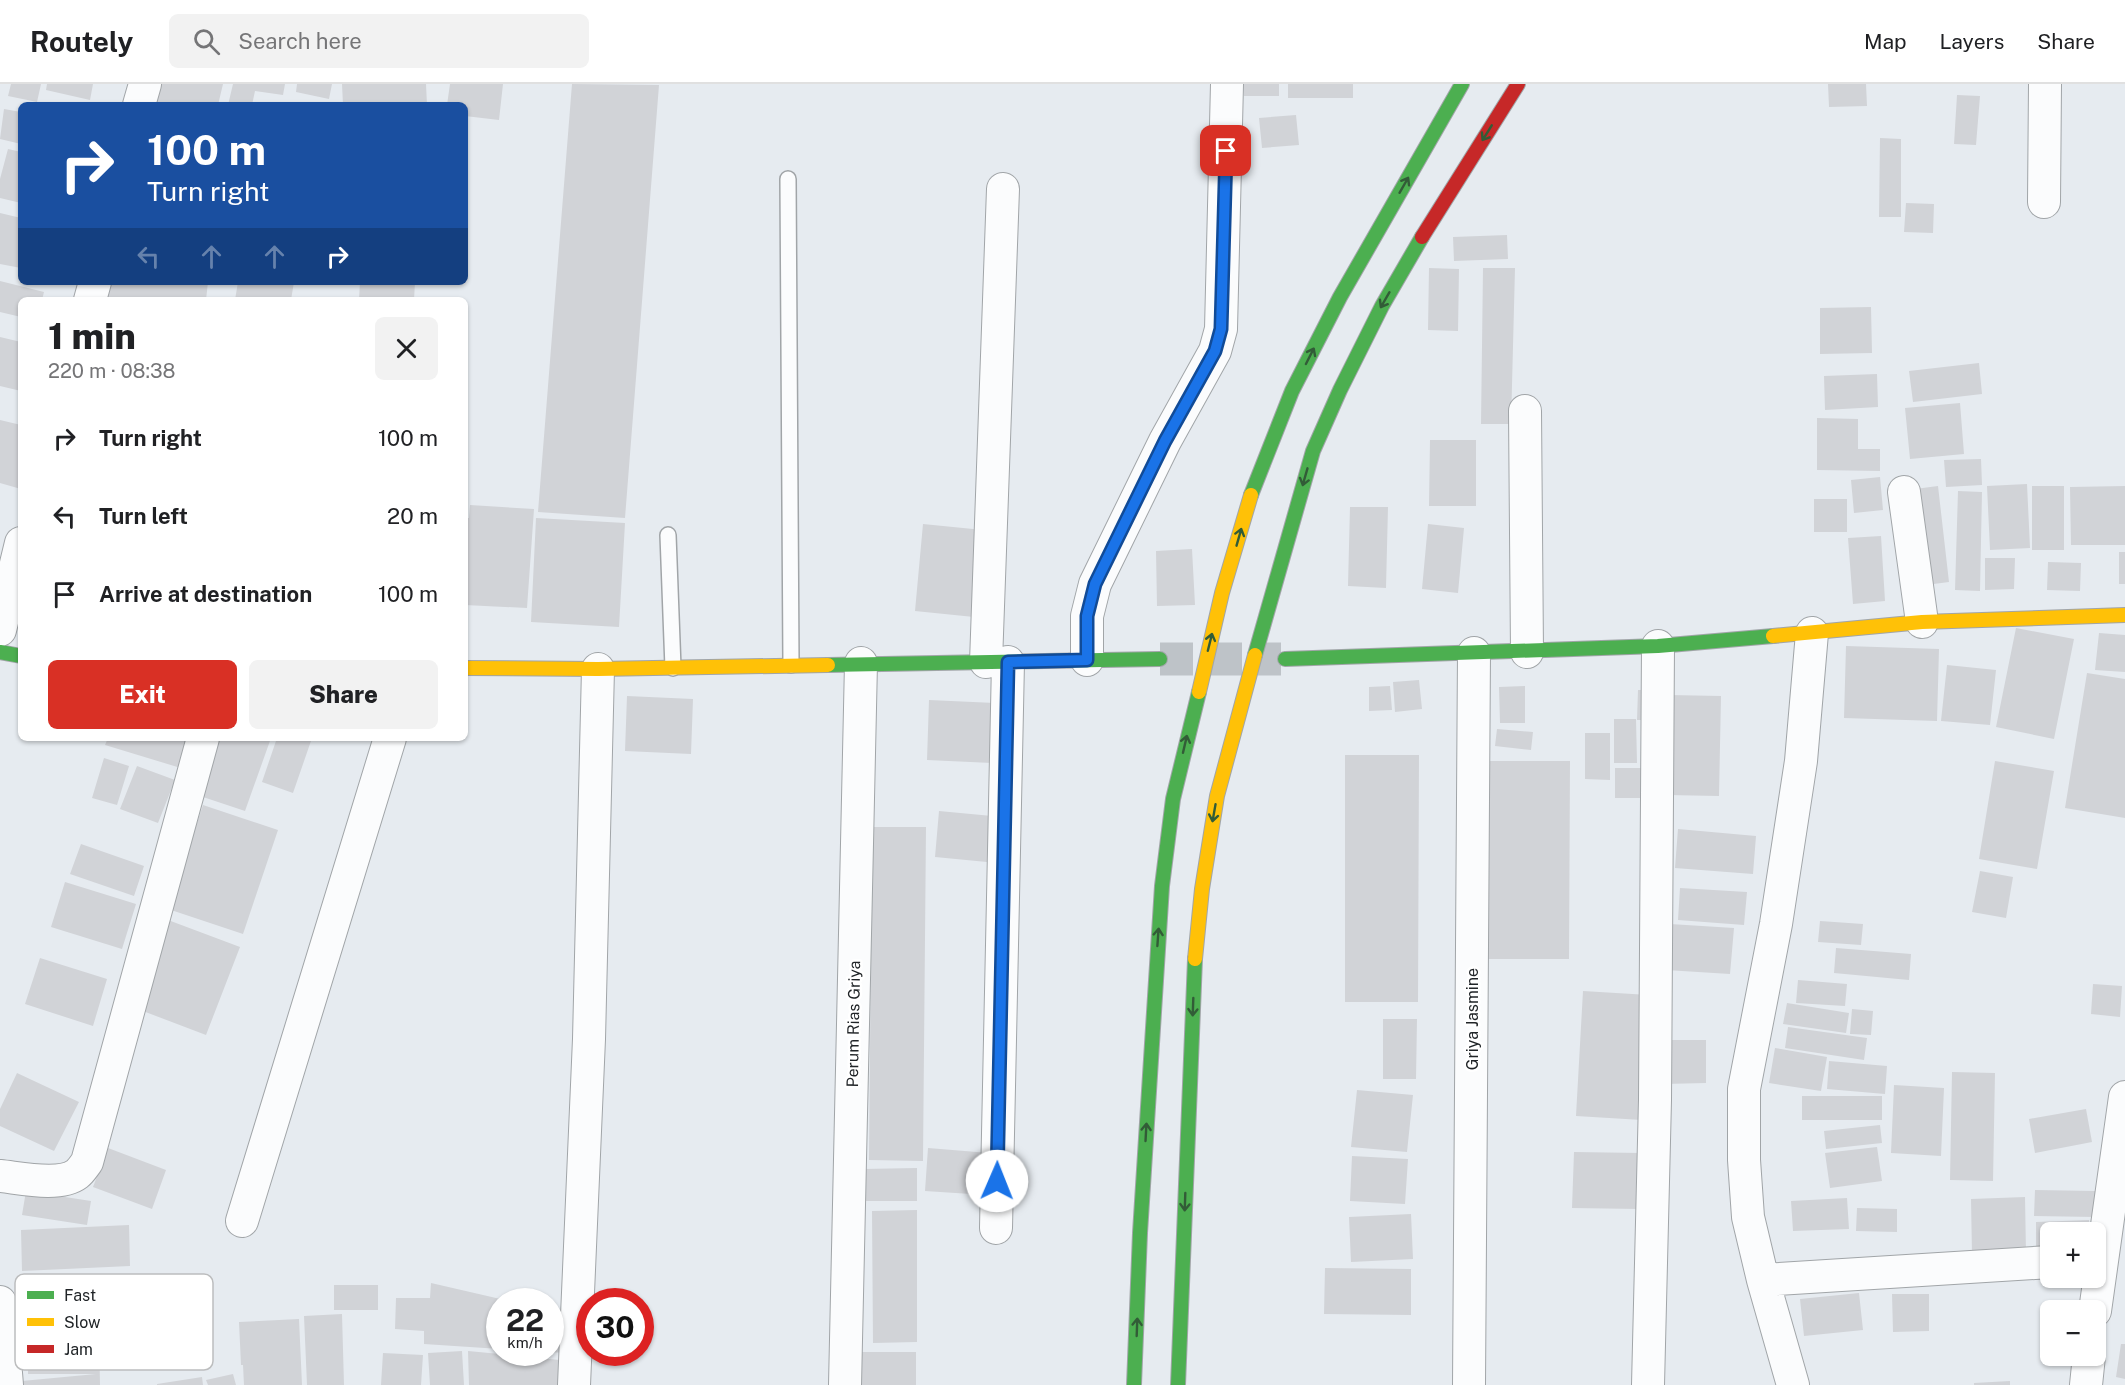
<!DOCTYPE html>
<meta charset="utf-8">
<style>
:root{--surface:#fff;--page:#f2f2f2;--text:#202124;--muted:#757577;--line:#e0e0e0;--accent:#d93025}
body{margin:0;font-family:"Public Sans",sans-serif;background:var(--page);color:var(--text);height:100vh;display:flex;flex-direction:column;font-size:22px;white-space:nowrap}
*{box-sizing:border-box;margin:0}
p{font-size:20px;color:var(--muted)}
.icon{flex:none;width:33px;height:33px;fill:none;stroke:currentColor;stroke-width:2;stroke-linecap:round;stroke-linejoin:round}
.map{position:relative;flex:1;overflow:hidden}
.details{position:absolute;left:18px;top:213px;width:450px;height:444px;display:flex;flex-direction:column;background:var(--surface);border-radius:9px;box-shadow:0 2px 4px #0004}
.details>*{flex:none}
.banner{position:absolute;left:18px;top:18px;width:450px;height:183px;border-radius:9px;box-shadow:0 2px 4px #0004;background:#1a4fa0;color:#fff;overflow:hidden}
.fabs{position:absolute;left:2040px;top:1138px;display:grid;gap:12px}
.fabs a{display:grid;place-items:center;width:66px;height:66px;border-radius:9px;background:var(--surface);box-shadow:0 2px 4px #0004;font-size:30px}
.speed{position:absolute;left:486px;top:1204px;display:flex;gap:12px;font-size:30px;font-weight:700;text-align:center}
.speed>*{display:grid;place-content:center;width:78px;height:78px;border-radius:50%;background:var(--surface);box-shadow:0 2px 4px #0004;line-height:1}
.speed small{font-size:15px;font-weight:400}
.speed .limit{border:9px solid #d22;background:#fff;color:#111}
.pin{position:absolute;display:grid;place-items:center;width:51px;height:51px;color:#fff;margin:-26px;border-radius:12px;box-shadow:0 3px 9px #0006}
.me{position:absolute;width:66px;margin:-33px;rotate:1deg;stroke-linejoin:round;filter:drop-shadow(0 0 4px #0008)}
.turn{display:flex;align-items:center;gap:21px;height:126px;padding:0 30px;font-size:27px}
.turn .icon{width:78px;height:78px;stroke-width:2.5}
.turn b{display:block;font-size:42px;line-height:51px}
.lanes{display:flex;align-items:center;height:57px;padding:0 30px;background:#0003;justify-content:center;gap:30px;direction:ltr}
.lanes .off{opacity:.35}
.round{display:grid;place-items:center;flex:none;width:63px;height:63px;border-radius:9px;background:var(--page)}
.head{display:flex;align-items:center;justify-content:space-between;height:102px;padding:0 30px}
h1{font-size:36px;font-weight:800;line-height:45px}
.primary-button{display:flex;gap:12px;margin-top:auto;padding:12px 30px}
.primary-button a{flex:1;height:69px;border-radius:9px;background:var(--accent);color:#fff;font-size:24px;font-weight:800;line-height:69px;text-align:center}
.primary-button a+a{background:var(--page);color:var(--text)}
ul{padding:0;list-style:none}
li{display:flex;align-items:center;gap:18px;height:78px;padding:0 30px}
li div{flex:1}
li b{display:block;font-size:22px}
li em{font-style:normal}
header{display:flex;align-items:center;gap:36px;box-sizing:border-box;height:84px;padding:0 30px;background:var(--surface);border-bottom:2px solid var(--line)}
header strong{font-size:28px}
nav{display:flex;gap:33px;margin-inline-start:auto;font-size:21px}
.search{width:420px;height:54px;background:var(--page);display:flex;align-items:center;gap:15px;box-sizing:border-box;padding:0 21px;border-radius:9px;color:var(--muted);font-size:22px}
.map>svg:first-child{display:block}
.building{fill:#d1d3d7}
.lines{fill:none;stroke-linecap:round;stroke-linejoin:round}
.secondary-tunnel{stroke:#bec3c8;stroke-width:33;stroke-dasharray:33 16;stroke-linecap:butt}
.lane-casing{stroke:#a1a5a8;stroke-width:18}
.street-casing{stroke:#a1a5a8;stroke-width:34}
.fast-casing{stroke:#a1a5a8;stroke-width:16}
.slow-casing{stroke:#a1a5a8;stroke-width:16}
.jam-casing{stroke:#a1a5a8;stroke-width:16}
.lane{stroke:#fbfcfd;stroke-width:15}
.street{stroke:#fbfcfd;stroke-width:32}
.fast{stroke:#4caf50;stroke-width:14}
.slow{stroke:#ffc107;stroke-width:14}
.jam{stroke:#c62828;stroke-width:14}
.oneway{stroke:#325c37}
.route-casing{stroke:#114b97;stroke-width:15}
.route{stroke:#1a73e8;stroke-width:10}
.labels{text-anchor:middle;stroke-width:5;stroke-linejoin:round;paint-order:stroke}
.street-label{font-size:16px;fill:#202427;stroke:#fff}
.key{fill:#fff;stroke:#bcbdbe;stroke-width:1.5}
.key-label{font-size:16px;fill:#202427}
</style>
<header>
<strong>Routely</strong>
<div class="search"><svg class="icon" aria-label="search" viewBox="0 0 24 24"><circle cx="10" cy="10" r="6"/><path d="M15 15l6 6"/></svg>Search here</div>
<nav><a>Map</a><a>Layers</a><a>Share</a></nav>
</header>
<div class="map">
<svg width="2125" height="1301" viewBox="0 0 2125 1301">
<rect width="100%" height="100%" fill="#e6ebf0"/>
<path class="building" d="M11,0H41L37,18L8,12Z
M47,0H93L90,16L46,6Z
M153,0H223L218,21H148Z
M233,0H285L283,11L255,7L252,21H228Z
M297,0H332L329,15L296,8Z
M342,0H426L427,21H343Z
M450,0H503L499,36L465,32V21H447Z
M572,0L659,1L625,434L538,428Z
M1244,0H1279V12H1244Z
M1288,0H1353V14H1288Z
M1828,0H1866L1867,22L1829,23Z
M1957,11L1980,12L1976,61L1954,60Z
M4,25L21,28V60L0,55Z
M1296,31L1299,61L1262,64L1259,34Z
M1880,54L1901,55V133H1879Z
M8,65L21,68V119L0,114V95Z
M1906,119L1934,120L1933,149L1904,148Z
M0,129L21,134V184L0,180Z
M1507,151L1508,175L1454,177L1453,153Z
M1429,184L1459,185L1458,247L1428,246Z
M1483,184H1515L1511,340H1481Z
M0,197L44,208L42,216H21V233L0,228Z
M109,198H208L206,216H107Z
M238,198H294L291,216H235Z
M360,198H415L414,216H359Z
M1871,223L1872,269L1820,270V224Z
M0,253L21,258V307L0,302Z
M1979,279L1982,310L1913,318L1909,287Z
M1877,290L1878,323L1825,326L1824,292Z
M1960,319L1964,370L1910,375L1905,324Z
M1817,334L1858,335V365H1880V387L1817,386Z
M0,336L21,341V405L0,399Z
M1430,356H1476V422H1429Z
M1981,375L1982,401L1946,403L1944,376Z
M1880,393L1883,426L1854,429L1851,396Z
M2027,400L2030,464L1990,466L1987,402Z
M1938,402L1949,498L1926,501L1915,405Z
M2032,402H2064V466H2032Z
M2125,402V461H2071L2070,403Z
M1958,407L1982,408L1980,507L1955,506Z
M1814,415H1847V448H1814Z
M470,421L534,425L527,524L465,521V434H469Z
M1350,423H1388L1386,504L1348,502Z
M536,434L625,439L619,543L531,538Z
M923,440L983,446L974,533L915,527Z
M1428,440L1464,444L1458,509L1422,505Z
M1881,452L1885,517L1853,520L1848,454Z
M1192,465L1195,521L1157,522L1156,467Z
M2119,468H2125V500H2119Z
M1985,474H2015L2014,505L1985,506Z
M2048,478L2081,479L2080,507L2047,506Z
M2016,544L2074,555L2054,655L1996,643Z
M2099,549L2125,551V588L2095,586Z
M1846,562L1939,565L1937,637L1844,634Z
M1947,581L1996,586L1990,641L1941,637Z
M2087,589L2125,595V734L2065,724Z
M1419,596L1422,625L1395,628L1393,598Z
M1390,602L1392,626L1369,627V603Z
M1525,602V639H1500L1499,603Z
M1638,606H1655V636H1637Z
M1669,611L1721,612L1719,712L1667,711Z
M627,612L693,615L691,670L625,667Z
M929,616L995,619L992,679L927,676Z
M1614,635H1636L1637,679H1614Z
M1497,645L1533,648L1531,666L1495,662Z
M1585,649H1610V696L1585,695Z
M108,654H193L184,685L105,661Z
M220,654H271L245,727L200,712Z
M277,654H312L293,709L262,698Z
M1345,671H1419L1418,918H1345Z
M104,674L129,682L117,721L92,714Z
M1486,677H1570L1569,875H1485Z
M1995,677L2054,687L2037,785L1979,775Z
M137,682L175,696L158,739L120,725Z
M1615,684H1651L1650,714H1615Z
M203,721L278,746L243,850L168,825Z
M939,727L992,732L987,778L935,773Z
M872,743H926L923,1077L869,1076Z
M1678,745L1756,752L1753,790L1675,784Z
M81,760L144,782L134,812L70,790Z
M1980,787L2013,793L2006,834L1972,828Z
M65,798L136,820L122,865L51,843Z
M1680,804L1747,808L1744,841L1678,836Z
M168,836L240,863L206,951L135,924Z
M1820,837L1863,840L1861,861L1818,858Z
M1670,840L1734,844L1730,890L1666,886Z
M1836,864L1911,870L1909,896L1834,889Z
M40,874L107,895L93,942L25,920Z
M1798,896L1847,900L1845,922L1796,919Z
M2093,900L2122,902L2120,933L2091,930Z
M1583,907L1649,911L1642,1036L1576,1032Z
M1787,919L1849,929L1846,949L1783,940Z
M1852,925L1873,927L1871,951L1850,950Z
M1383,935H1417L1416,995H1383Z
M1788,943L1867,954L1864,976L1785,964Z
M1663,956H1706V999L1664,1000Z
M1775,964L1827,973L1821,1007L1769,999Z
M1829,977L1887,982L1885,1010L1827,1005Z
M1952,988L1995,989L1993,1097L1950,1096Z
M17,989L79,1018L54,1067L0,1042V1025Z
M1894,1001L1944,1004L1941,1072L1891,1069Z
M1357,1006L1413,1011L1407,1068L1351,1063Z
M1802,1012H1882V1036H1802Z
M2086,1025L2092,1058L2035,1069L2029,1035Z
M1880,1041L1882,1059L1826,1065L1824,1047Z
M1877,1063L1882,1097L1830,1104L1825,1069Z
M108,1064L166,1086L152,1125L93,1103Z
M928,1064L989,1069L986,1111L925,1107Z
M1574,1068L1641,1069L1639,1125L1572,1124Z
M1352,1072L1408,1075L1405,1120L1350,1117Z
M917,1084V1117H863V1085Z
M2035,1106L2095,1107V1133L2034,1132Z
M26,1107L91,1117L87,1141L22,1131Z
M2025,1113L2026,1170L1972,1171L1971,1115Z
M1847,1114L1849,1145L1793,1147L1791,1117Z
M1857,1124L1897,1125V1148L1856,1147Z
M917,1126V1258L873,1259L872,1127Z
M1411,1130L1413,1175L1351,1178L1349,1133Z
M2089,1136V1149H2050V1171H2036V1138Z
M129,1141L130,1182L22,1187L21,1146Z
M1325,1184L1411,1185V1231L1324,1230Z
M431,1199L509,1217L500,1218V1265L424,1260V1247L395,1245L396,1214H430Z
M334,1201H378V1226H334Z
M1859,1209L1863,1246L1804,1252L1800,1215Z
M1892,1210H1929V1247L1893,1248Z
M550,1227L568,1231L565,1269L550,1268Z
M342,1230L344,1301H307L304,1232Z
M299,1235L302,1301H244L243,1281H241L239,1238Z
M99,1250L100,1301H22V1297L96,1290H28V1251Z
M2121,1260H2125V1295L2116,1293Z
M462,1267L464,1301H430L428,1269Z
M468,1267L560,1276L559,1301H469Z
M862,1268H916V1301H862Z
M383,1269L423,1271L421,1301H381Z
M233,1290L236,1301H208L206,1296Z
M202,1293L203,1301H157V1300Z
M2010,1297V1301H1974V1299Z"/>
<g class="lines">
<path class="secondary-tunnel" d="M1160,575H1281"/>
<defs>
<path id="lane" d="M788,95L791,581
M668,451L673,584"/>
<path id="street" d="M139,21L145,0
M2044,118L2045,0
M90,216L95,198
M1525,327L1527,568
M1904,408L1922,538
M0,546L21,459
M1087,576V532L1095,500L1165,357L1215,267L1221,245L1227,0
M986,578L1003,105
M0,1092C20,1094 60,1103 77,1090C81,1087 84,1082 87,1078L203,654
M242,1137L390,654
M996,1144L1008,578
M1763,1196L2050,1178
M0,1218L7,1301
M2095,1227L2125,1013
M574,1301L589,955L598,585
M845,1301L861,579
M1469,1301L1474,569
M1648,1301L1655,1016L1658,562
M1793,1301L1763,1196L1748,1133L1744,1076V1005L1776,840L1801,677L1812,549
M2086,1301L2089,1272"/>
<path id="fast" d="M1251,411L1292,307L1340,213L1462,0
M0,568L21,572
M1255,571L1313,367L1340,306L1382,222L1422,153
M1285,575L1658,562L1773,552
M828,581L1160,575
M1134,1301L1140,1149L1162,802L1173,715L1199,608
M1178,1301L1195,875"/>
<path id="slow" d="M1773,552L1922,538L2125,531
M465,584L598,585L828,581
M1199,608L1222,509L1251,411
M1195,875L1202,805L1217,712L1255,571"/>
<path id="jam" d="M1422,153L1518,0"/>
</defs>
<use href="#lane" class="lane-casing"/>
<use href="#street" class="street-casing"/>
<use href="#fast" class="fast-casing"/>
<use href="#slow" class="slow-casing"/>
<use href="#jam" class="jam-casing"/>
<use href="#lane" class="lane"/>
<use href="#street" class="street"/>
<use href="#fast" class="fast"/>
<use href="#slow" class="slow"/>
<use href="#jam" class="jam"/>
</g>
<defs><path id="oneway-shaft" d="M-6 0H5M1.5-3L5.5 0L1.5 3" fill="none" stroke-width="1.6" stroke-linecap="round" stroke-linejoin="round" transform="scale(1.5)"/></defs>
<g class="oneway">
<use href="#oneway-shaft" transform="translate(1487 49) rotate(122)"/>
<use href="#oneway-shaft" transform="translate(1404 101) rotate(-60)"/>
<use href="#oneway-shaft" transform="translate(1385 216) rotate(120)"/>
<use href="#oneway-shaft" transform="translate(1310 272) rotate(-63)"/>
<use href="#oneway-shaft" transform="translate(1305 393) rotate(106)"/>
<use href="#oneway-shaft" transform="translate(1239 453) rotate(-74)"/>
<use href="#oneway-shaft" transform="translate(1210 558) rotate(-76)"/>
<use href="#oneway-shaft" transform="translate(1185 660) rotate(-77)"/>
<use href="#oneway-shaft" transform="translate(1214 729) rotate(100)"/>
<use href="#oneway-shaft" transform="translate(1158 853) rotate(-86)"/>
<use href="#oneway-shaft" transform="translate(1193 923) rotate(92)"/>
<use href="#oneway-shaft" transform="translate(1146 1048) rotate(-87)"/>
<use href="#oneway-shaft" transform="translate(1185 1118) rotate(92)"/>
<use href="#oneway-shaft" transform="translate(1137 1243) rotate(-88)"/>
</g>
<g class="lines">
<defs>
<path id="route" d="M997,1097L1008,578L1087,576V532L1095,500L1165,357L1215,267L1221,245L1226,67"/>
</defs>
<use href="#route" class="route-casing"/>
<use href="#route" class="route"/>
</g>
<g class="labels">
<g class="street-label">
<text transform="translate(1472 935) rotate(-90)" y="6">Griya Jasmine</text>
<text transform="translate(853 940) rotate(-89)" y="6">Perum Rias Griya</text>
</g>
</g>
<rect x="15" y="1190" width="198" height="96" rx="9" class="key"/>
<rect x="27" y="1207" width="27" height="8" fill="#4caf50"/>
<rect x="27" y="1234" width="27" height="8" fill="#ffc107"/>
<rect x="27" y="1261" width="27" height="8" fill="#c62828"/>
<g class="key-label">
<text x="64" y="1217">Fast</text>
<text x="64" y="1244">Slow</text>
<text x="64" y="1271">Jam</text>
</g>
</svg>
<div class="fabs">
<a>+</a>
<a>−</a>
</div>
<div class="speed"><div>22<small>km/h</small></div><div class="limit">30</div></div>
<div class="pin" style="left:1226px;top:67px;background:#d93025"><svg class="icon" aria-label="arrive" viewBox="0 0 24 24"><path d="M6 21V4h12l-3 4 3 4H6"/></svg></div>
<svg class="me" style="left:997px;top:1097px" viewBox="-20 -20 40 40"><circle r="19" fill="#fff"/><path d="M0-13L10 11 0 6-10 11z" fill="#1a73e8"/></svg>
<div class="banner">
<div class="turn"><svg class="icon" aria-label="right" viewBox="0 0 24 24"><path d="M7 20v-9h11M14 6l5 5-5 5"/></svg><div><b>100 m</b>Turn right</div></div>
<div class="lanes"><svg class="icon off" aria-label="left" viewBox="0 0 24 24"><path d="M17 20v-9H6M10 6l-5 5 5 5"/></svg><svg class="icon off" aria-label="ahead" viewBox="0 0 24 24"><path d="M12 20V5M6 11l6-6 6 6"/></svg><svg class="icon off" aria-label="ahead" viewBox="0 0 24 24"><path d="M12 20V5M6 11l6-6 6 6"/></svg><svg class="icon" aria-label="right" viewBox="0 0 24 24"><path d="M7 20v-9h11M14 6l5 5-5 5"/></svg></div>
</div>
<section class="details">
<div class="head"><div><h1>1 min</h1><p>220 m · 08:38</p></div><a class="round"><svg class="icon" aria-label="close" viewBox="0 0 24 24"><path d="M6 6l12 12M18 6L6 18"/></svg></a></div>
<ul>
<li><svg class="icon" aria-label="right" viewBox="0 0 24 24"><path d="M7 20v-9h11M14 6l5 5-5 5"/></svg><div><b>Turn right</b></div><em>100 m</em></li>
<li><svg class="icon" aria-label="left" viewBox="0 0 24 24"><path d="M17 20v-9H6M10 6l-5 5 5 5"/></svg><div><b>Turn left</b></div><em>20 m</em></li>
<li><svg class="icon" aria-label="arrive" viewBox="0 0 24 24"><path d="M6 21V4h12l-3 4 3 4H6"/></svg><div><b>Arrive at destination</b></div><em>100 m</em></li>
</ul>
<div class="primary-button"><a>Exit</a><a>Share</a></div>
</section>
</div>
